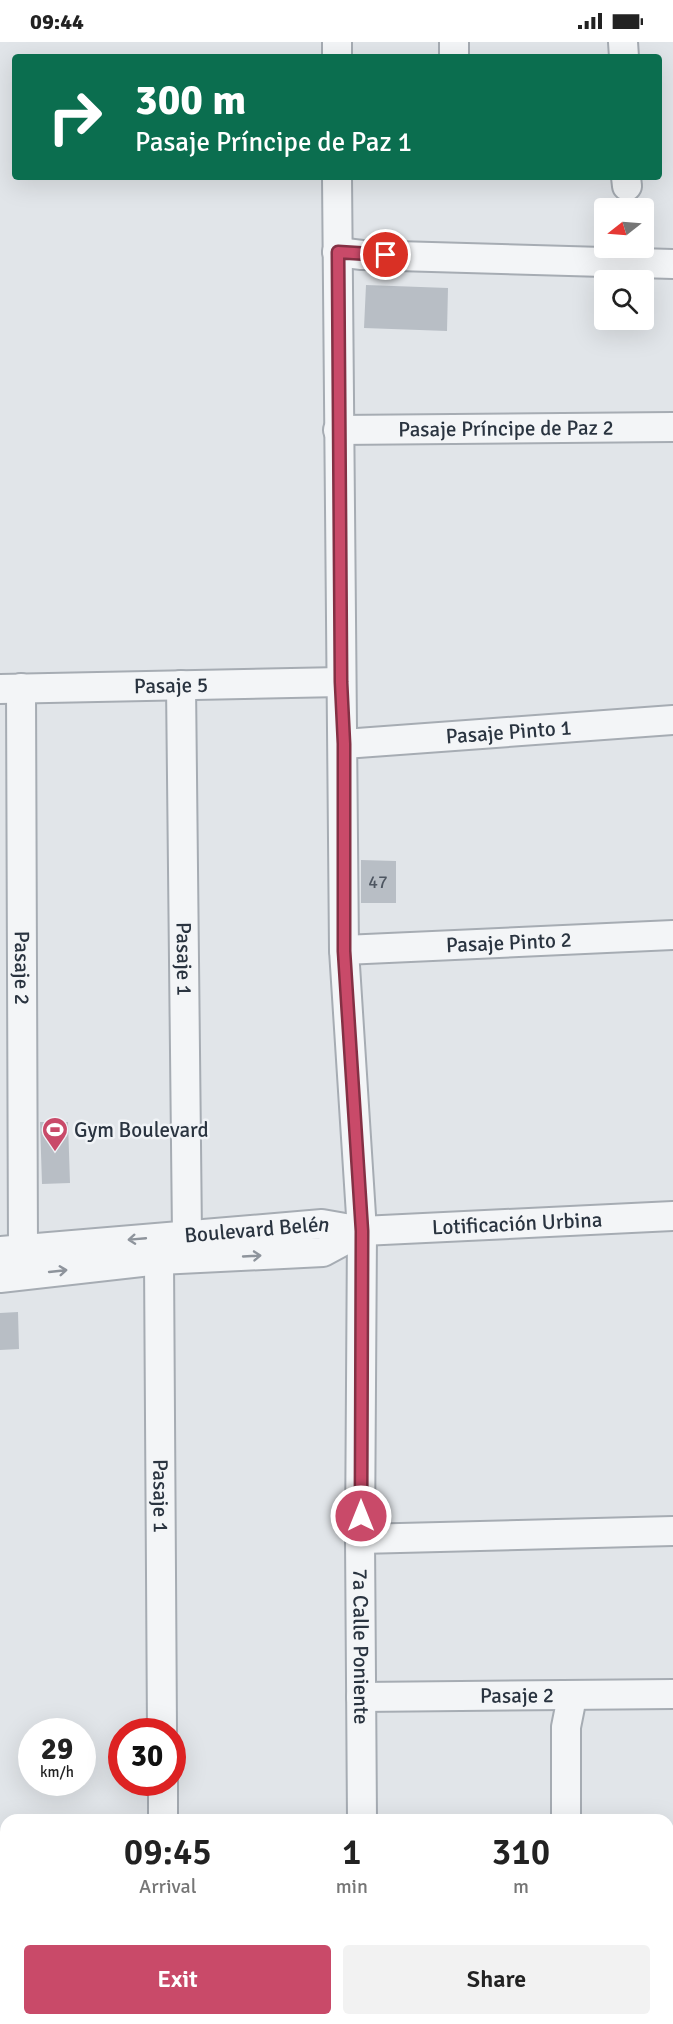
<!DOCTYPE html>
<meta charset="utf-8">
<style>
:root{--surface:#fff;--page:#f2f2f2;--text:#222;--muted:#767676;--accent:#c94a69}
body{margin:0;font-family:Signika,sans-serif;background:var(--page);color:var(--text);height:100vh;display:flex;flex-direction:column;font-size:22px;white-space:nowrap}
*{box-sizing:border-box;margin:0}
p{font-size:20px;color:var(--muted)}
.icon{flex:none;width:33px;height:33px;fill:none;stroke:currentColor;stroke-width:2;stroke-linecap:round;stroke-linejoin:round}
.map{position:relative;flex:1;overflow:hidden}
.drawer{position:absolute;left:0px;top:1772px;width:674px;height:212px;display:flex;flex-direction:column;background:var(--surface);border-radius:18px 18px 0 0;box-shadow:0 6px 24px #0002}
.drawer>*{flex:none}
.guide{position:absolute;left:12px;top:12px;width:650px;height:126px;border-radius:6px;box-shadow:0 6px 24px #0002;background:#0b6e4f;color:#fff;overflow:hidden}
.needle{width:39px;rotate:253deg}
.controls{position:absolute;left:594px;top:156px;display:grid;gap:12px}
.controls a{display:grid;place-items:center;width:60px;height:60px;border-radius:6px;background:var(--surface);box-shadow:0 6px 24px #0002;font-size:30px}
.speed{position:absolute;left:18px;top:1676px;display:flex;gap:12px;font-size:30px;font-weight:700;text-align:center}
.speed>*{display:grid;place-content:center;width:78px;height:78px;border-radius:50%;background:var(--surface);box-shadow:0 6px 24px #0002;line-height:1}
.speed small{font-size:15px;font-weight:400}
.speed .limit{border:9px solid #d22;background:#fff;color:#111}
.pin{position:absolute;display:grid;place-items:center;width:51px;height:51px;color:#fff;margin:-26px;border:3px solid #fff;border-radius:50%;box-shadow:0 2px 6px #0007}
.me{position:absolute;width:66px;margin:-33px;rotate:0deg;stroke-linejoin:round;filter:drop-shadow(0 0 4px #0008)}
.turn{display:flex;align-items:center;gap:21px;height:126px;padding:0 24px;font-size:27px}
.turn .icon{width:78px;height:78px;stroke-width:2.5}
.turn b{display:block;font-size:42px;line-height:51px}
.eta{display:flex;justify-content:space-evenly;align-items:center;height:102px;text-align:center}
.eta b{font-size:36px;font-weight:600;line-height:42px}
.cta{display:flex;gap:12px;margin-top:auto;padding:12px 24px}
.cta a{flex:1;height:69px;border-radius:6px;background:var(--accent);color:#fff;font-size:24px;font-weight:600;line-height:69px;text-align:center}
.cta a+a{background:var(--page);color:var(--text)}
.status{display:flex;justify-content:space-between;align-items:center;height:42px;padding:0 30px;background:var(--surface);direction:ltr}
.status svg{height:16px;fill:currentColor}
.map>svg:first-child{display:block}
.building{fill:#b8bec5}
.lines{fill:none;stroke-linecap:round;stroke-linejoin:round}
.minor-casing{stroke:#a6acb3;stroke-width:32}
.minor{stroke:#f3f5f7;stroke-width:28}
.oneway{stroke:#8e949c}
.route-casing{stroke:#833044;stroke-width:15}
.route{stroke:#c94a69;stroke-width:10}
.labels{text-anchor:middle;stroke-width:5;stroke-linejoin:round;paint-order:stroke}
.number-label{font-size:18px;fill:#4e5661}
.street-label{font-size:21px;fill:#2a3440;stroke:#f0f3f6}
.poi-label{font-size:21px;fill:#2a3440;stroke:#f0f3f6;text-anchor:start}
</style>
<div class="status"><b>09:44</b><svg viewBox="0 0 49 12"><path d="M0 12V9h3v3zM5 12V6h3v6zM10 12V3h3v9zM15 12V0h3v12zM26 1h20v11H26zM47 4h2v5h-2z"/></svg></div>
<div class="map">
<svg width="673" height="1982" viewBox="0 0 673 1982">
<rect width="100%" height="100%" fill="#e1e5e9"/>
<path class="building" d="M366,243L448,246L447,289L364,286Z
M361,818L396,819V861H361Z
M40,1080H68L70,1141L42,1142Z
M18,1270L19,1307L0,1308V1271Z"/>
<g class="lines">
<defs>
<g id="minor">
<path d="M337,0V15"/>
<path d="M454,0V15"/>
<path d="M623,0L624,15"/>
<path id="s1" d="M337,135L344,908L362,1189L360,1497L362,1778"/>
<path d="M626,135L627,144"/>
<path d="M337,210L362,213L673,222"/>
<path id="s2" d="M338,388L673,385"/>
<path id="s3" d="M181,643L187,1193"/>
<path id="s4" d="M21,646L23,1207"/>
<path id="s5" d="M0,647L341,640"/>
<path id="s6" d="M344,702L673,678"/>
<path id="s7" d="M344,908L673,893"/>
<path id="s8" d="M0,1209L322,1182L362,1189L673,1174"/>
<path id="s9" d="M159,1218L162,1689"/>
<path d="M0,1236L159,1218L323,1210L362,1189"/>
<path d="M360,1497L673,1489"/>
<path id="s10" d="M361,1655L673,1652"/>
<path d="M163,1740V1778"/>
<path d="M566,1778V1685L570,1665"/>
<path d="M364,1977V1982"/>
<path d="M569,1977V1982"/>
</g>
</defs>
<use href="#minor" class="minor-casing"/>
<use href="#minor" class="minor"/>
</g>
<defs><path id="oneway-shaft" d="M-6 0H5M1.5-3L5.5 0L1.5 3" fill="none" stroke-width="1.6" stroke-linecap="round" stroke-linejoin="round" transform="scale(1.5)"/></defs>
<g class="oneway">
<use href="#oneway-shaft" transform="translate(137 1197) rotate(175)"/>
<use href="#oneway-shaft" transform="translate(252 1214) rotate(-3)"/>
<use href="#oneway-shaft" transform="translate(58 1229) rotate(-6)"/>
</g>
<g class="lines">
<defs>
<path id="route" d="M361,1474L362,1189L344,909V702L341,640L338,210L386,213"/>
</defs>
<use href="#route" class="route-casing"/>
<use href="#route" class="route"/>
</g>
<defs>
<symbol id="stadium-pin" viewBox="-11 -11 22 30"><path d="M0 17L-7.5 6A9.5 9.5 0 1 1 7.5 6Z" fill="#c94a69" stroke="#f0f3f6"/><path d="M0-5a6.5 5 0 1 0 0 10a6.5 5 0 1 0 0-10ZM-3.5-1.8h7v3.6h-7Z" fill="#fff"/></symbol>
</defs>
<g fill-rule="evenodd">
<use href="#stadium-pin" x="40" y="1073" width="30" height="40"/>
</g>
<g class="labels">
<g class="number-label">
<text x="378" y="846">47</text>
</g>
<g class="street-label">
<text dy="7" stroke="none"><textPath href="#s2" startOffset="168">Pasaje Príncipe de Paz 2</textPath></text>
<text dy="7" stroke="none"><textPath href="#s5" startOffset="171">Pasaje 5</textPath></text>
<text dy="7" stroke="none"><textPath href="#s6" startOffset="165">Pasaje Pinto 1</textPath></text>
<text dy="7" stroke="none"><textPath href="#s7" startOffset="165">Pasaje Pinto 2</textPath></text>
<text dy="7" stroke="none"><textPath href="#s3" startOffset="274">Pasaje 1</textPath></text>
<text dy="7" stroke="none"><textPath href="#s4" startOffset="280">Pasaje 2</textPath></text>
<text dy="7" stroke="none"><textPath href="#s8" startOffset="519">Lotificación Urbina</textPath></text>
<text dy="7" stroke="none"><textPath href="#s8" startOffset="258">Boulevard Belén</textPath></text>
<text dy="7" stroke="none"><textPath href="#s9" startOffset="236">Pasaje 1</textPath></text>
<text dy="7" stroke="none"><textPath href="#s1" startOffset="1470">7a Calle Poniente</textPath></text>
<text dy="7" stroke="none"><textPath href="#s10" startOffset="156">Pasaje 2</textPath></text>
</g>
<g class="poi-label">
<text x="74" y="1095">Gym Boulevard</text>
</g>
</g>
</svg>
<div class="controls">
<a><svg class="needle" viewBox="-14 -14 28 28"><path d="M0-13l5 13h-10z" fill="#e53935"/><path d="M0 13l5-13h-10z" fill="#767676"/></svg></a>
<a><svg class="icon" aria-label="search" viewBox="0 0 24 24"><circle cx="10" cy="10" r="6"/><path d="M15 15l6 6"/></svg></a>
</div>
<div class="speed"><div>29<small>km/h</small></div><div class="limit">30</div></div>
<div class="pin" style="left:386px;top:213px;background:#d93025"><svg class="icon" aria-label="arrive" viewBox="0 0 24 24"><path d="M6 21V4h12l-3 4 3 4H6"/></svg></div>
<svg class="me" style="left:361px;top:1474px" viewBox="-20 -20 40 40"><circle r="17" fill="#c94a69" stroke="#fff" stroke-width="3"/><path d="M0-11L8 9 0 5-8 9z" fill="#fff"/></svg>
<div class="guide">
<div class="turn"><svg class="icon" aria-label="right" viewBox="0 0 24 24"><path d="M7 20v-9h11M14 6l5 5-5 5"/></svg><div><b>300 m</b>Pasaje Príncipe de Paz 1</div></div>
</div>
<section class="drawer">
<div class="eta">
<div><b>09:45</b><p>Arrival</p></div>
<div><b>1</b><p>min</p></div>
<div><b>310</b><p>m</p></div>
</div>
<div class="cta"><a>Exit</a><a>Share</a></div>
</section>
</div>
